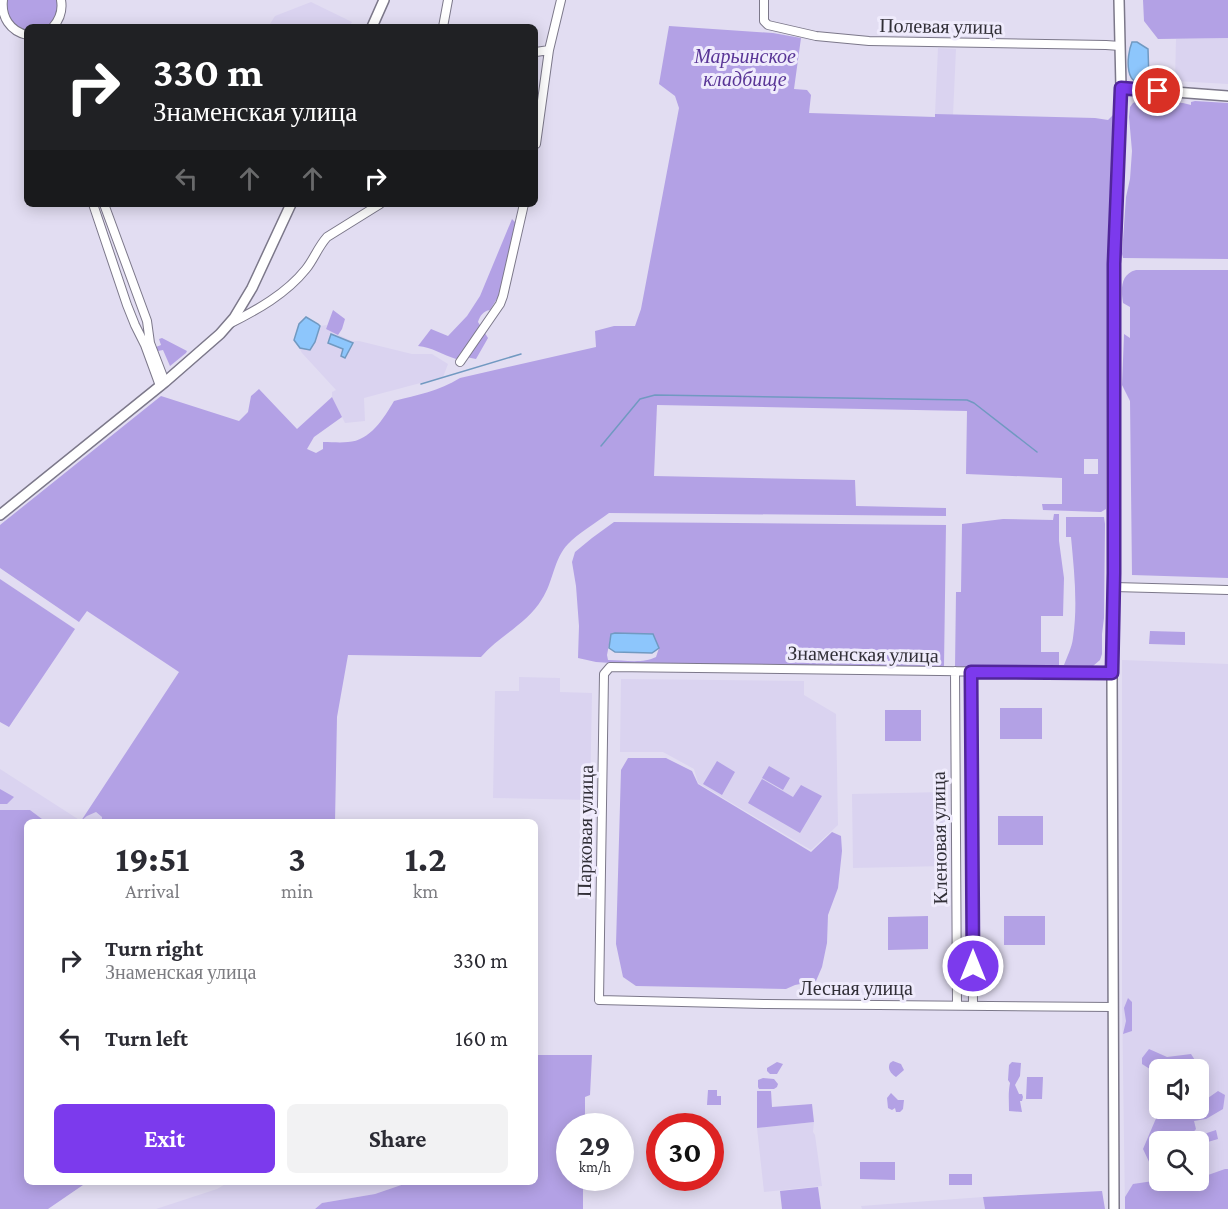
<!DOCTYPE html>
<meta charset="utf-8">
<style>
:root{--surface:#fff;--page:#f2f2f3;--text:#2b2b33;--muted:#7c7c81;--accent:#7c3aed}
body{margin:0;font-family:"Crimson Pro",serif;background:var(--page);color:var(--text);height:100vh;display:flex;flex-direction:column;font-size:22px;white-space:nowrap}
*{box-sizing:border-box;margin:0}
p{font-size:20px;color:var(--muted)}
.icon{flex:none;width:33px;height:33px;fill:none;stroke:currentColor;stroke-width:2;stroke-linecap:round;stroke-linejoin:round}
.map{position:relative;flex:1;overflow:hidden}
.panel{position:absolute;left:24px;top:819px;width:514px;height:366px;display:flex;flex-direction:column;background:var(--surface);border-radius:9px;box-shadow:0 3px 15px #0003}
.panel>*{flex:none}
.banner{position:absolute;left:24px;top:24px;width:514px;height:183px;border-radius:9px;box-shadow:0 3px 15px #0003;background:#202124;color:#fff;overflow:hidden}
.controls{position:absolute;left:1149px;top:1059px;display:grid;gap:12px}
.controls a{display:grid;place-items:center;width:60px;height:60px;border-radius:9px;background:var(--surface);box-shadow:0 3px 15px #0003;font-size:30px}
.speed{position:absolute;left:556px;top:1113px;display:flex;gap:12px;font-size:30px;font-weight:700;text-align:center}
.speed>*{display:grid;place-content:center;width:78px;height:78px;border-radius:50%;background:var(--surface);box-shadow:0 3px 15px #0003;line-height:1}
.speed small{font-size:15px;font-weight:400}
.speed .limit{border:9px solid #d22;background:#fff;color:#111}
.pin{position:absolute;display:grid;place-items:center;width:51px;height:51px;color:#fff;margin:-26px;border:3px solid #fff;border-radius:50%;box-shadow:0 2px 6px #0007}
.me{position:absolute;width:66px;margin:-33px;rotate:0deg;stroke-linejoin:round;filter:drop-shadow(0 0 4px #0008)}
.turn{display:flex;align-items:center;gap:21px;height:126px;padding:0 30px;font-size:27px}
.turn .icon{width:78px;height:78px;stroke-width:2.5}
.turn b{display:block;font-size:42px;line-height:51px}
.lanes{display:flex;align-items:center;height:57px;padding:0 30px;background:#0003;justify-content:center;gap:30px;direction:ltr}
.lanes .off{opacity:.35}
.eta{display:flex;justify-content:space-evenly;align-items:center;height:102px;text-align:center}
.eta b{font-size:36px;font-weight:700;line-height:42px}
.button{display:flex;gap:12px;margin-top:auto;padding:12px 30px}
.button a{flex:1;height:69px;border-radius:9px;background:var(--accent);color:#fff;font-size:24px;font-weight:700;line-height:69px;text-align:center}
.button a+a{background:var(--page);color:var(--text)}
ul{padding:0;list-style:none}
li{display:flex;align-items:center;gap:18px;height:78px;padding:0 30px}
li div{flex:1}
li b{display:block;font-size:22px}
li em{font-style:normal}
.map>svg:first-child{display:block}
.built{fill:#dad3f0;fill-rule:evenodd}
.green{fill:#b3a1e5;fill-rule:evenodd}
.water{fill:#8dc6fc;stroke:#7199c1;stroke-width:1.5}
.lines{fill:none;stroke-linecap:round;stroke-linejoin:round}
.stream{stroke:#7199c1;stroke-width:1.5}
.minor-casing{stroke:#7c788a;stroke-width:10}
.tertiary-casing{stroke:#7c788a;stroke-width:12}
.minor{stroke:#fff;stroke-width:8}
.tertiary{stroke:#fff;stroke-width:9}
.route-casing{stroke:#51269a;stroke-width:15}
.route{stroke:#7c3aed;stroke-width:10}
.labels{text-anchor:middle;stroke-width:6;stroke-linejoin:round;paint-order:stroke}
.street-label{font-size:20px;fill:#312f37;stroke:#efebfc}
.park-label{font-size:20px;font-style:italic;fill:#593596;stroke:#efebfc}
</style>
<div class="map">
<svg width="1228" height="1209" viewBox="0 0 1228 1209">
<rect width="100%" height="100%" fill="#e2ddf2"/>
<path class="built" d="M311,2L352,22L349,27H268L275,16Z
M1228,38V84L1175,81L1176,39Z
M938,48L956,49L953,115L935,114Z
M327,325L326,329L352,341H359L412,354H432L448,364L443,377L364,398L365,421L345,423L332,397V392L336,390L302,353L298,346L307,350L315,342L320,326Z
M1122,660L1228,664V1209H1125L1122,997ZM1160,1070H1198V1108H1160ZM1160,1142H1198V1180H1160Z
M519,677L560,678V692L592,693L590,800L493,798L495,691H519Z
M621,679L804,681V695L836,714L838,825L811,850L698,783L694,769L663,752H620Z
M0,769L81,821L87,816L96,812L102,817V822H46L30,810H0Z
M945,792L946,866L853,868L852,794Z
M814,1122L813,1132L815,1135L822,1186L764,1192L757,1128Z
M229,1182H410L375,1194L322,1203L315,1209H156L217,1189Z
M983,1197L985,1209H862L861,1206Z"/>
<path class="green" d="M7,0H57C58,9 57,23 47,27C42,29 33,27 27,27V31C13,26 4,16 7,0Z
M1143,0H1228V38L1158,39L1144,21Z
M669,26L773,33L801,38L794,89L807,90L811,95L809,113L935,117V114L1095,118L1108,120L1113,115L1108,243L1106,509L1101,512L1043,510L1042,504H1062V478L966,474L967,411L657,405L654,476L855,480L856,506L946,508V516L609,513C597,522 577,534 568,544C554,558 553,583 542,599C527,624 499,636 481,657L348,655L337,717L335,822H102V817L96,812L87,816L81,821L179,672L87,611L79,622L0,568V525L161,396L239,421L248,412L251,396L259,389L297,429L332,397L342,417L314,437L307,449L316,453L323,449V442C332,442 340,443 348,442C370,441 384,418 394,401C417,395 439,391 460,378L596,347L595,331L614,326H635L641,309L679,108L675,96L659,84ZM1084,459H1098V474H1084Z
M1139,101L1183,103L1191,105V102L1195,101L1228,103V259L1123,258L1122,254L1126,197L1130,179L1132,151L1129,117L1130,107L1133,103Z
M512,219L516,223L505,279L498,297L490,310C483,311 480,316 478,322L488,338L476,359L461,356L456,359C443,355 432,347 418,346L431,329L448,336L467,316L480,296Z
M1136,270H1228V578L1132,575L1130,401L1122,385L1124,334L1130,338V307L1123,303C1121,290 1120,274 1136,270Z
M333,310L345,319L342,329L338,335L326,329Z
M162,338L187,351L186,353L170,366L163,350L158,351L156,347L161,345L159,339Z
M1054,514H1059V541L1064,578L1063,616H1041V652H1059V668H955L956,592H961L962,524L1003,519L1053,520Z
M1066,517H1104L1105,524L1104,618L1102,634V654L1100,660L1093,666L1064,665C1067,657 1072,647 1073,638C1078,604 1074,570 1071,537H1066Z
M614,522L946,525L944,666H727L611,663L596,662L578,658L579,626L576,586L572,562L575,552L592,538ZM615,633L653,634L659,648L656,657C643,664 623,660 608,660L607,655L611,634Z
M0,579L75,629L9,727L0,722Z
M1150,631L1185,632V645L1149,644Z
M1000,708H1042V739H1000Z
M885,710H921V741H885Z
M628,758H666L692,771L698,784L811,852L832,832L841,836L842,851L838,888L828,915L827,943L822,967L816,981L795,985L786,989L636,986L623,977L616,944L621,770Z
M717,761L735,772L722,795L703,784Z
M769,766L790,778L783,790L762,778Z
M762,779L793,797L801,785L822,796L800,833L748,803Z
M0,789L14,797L7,804H0Z
M0,810H30L46,822H27V1182H104L83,1185L48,1209H0Z
M998,816H1043V845H998Z
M928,916V949L888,950V917Z
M1004,916H1045V945H1004Z
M1128,998L1132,1002V1031L1123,1034L1126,1021L1124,1008Z
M1149,1049L1167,1057L1191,1054L1204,1074L1208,1098L1218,1091L1225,1095L1223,1109L1206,1119L1194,1121L1196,1129L1186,1141L1160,1142L1159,1169L1152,1168L1143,1149L1160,1109L1198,1108V1070H1160L1159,1085L1153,1071L1142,1064V1058Z
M536,1055H592L590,1095L585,1097V1126H570V1178H583V1209H315L322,1203L375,1194L410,1182H536Z
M893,1061L901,1064L904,1070L896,1077C891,1074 887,1069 890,1063Z
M777,1062L783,1064L777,1074H770L767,1071V1068Z
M1012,1062L1021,1063L1020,1076L1015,1085L1019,1094H1022L1023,1097L1022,1101H1020L1022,1112L1009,1111C1009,1101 1008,1093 1010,1083L1008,1080L1009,1065Z
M1027,1077H1043L1042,1099H1026Z
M763,1078L774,1079L778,1084L777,1087L774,1089H759L758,1087V1080Z
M708,1090H717V1096H721V1105H707Z
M757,1091H771L772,1107L812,1104L814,1122L757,1128Z
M891,1093L898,1100H904L903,1109L900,1112H896L895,1108L892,1110L888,1108L887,1098Z
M1216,1130L1218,1139L1201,1144L1198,1136Z
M860,1162H895V1180L860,1179Z
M1225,1169H1228V1209H1125V1197L1133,1184L1160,1180H1198L1199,1176L1208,1175Z
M949,1174H972V1185H949Z
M679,1178H697V1186L690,1190L682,1185Z
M818,1187L821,1209H782L780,1191Z
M1102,1191L1105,1209H985L983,1197Z"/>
<path class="water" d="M1132,42H1137L1148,49L1149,80C1124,92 1126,57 1132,42Z
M306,317L318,324L320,326L315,342L310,350L300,348L294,340L299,324Z
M331,334L353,343L345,358L341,356L343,349L328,343Z
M615,633L653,634L659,648L652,653L615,652L609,648L611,634Z"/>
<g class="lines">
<path class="stream" d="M421,384L521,354
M601,446L640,399L655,395L967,400L974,403L1037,452"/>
<defs>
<path id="minor" d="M3,0C1,17 10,31 27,35
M764,0V21L768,25L816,36L869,41L1106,45L1120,46
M53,27C60,19 63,11 61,0
M443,27L448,0
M536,52L549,50
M536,144L549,50L561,0
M93,204L127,305L135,325L145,345L160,386
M104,204L147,321L150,343L165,382
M229,324C257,310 286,294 306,269C314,259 318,247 327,237L380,204
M460,362L500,304L503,296L524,204
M1114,587L1228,590
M955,671L957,1005
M971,672L973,1006
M1112,673L610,667L604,674L599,1000L767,1004L1113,1007"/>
<path id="tertiary" d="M372,27L384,0
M1121,88L1228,96
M0,515L165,382L220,334L234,318L252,288L291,204
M1114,1209L1112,673L1114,573L1115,264L1121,88L1119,0"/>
</defs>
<use href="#minor" class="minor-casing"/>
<use href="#tertiary" class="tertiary-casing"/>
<use href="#minor" class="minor"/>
<use href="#tertiary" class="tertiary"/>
</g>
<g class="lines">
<defs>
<path id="route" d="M973,966L971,672L1112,673L1114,573V264L1121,88L1158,91"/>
</defs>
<use href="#route" class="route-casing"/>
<use href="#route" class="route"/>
</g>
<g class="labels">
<g class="street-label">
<text transform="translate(941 26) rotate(1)" y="7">Полевая улица</text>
<text transform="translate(863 654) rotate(1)" y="7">Знаменская улица</text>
<text transform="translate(585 831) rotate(-89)" y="7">Парковая улица</text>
<text transform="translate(939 838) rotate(-91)" y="7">Кленовая улица</text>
<text x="856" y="995">Лесная улица</text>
</g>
<g class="park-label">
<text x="745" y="63">Марьинское<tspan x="745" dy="23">кладбище</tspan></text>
</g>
</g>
</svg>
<div class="controls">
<a><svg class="icon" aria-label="sound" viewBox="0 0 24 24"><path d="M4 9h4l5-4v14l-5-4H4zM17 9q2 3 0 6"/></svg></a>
<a><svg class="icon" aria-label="search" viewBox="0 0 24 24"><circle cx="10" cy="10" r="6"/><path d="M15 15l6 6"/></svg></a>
</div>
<div class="speed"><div>29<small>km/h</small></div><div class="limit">30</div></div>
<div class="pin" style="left:1158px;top:91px;background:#d93025"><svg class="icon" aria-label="arrive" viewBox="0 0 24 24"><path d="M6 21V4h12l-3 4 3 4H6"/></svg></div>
<svg class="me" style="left:973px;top:966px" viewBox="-20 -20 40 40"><circle r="17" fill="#7c3aed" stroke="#fff" stroke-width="3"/><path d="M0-11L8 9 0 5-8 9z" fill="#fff"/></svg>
<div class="banner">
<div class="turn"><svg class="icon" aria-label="right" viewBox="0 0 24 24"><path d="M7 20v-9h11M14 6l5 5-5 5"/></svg><div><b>330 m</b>Знаменская улица</div></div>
<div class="lanes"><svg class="icon off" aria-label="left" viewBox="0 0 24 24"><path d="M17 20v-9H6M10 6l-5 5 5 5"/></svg><svg class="icon off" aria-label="ahead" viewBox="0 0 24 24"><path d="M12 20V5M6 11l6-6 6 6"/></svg><svg class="icon off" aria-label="ahead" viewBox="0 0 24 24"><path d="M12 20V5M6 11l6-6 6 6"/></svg><svg class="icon" aria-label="right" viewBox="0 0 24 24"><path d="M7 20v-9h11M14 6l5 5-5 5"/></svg></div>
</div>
<section class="panel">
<div class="eta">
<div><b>19:51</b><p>Arrival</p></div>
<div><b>3</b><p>min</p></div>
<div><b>1.2</b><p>km</p></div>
</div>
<ul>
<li><svg class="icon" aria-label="right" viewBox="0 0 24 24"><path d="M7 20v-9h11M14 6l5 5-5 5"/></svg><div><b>Turn right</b><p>Знаменская улица</p></div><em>330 m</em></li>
<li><svg class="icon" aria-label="left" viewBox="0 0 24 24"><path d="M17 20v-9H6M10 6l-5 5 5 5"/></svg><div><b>Turn left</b></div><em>160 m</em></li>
</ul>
<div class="button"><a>Exit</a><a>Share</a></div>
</section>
</div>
